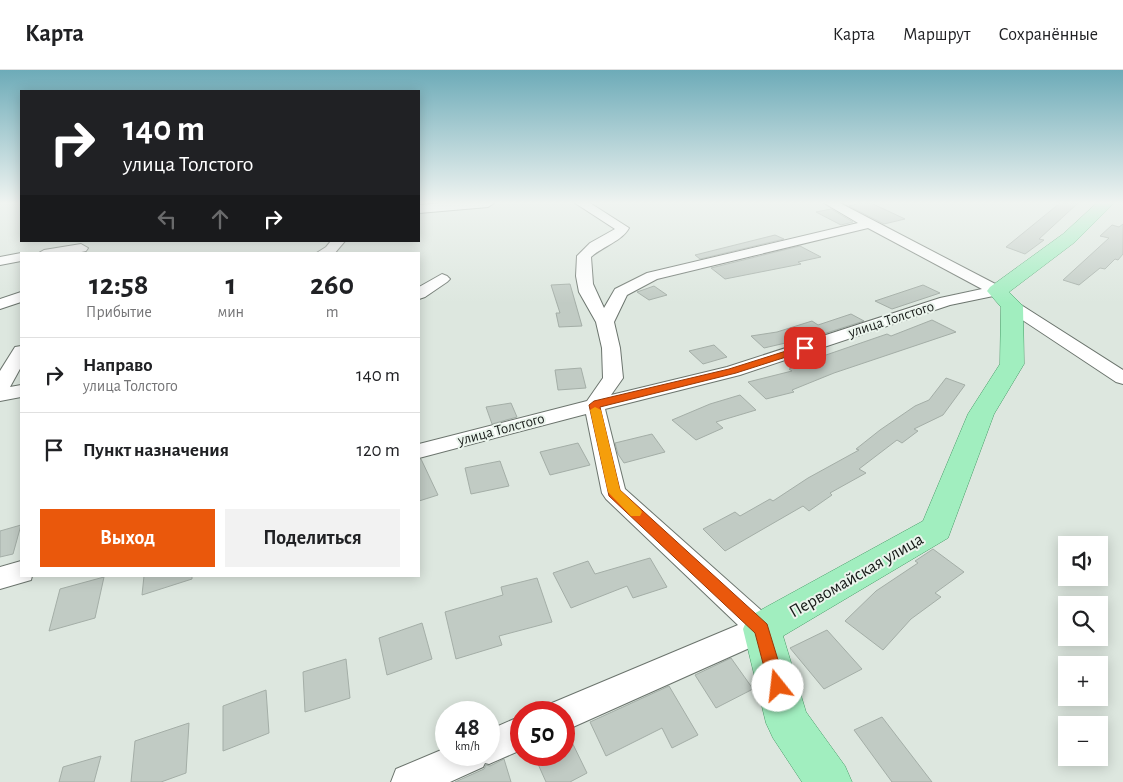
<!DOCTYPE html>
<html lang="ru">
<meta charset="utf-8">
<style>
:root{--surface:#fff;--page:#f2f2f2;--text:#202124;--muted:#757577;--line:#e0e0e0;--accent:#ea580c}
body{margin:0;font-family:"Alegreya Sans",sans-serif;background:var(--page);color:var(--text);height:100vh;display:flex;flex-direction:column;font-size:19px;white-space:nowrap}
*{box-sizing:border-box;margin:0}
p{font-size:16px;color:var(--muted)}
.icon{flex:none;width:28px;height:28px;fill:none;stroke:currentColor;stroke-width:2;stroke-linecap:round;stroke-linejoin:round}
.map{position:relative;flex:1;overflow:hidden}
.panel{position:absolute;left:20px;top:182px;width:400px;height:325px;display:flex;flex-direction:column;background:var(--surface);border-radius:0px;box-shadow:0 2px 12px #0003}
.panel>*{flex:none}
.top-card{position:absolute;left:20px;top:20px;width:400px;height:152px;border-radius:0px;box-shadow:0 2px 12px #0003;background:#202124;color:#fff;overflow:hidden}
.buttons{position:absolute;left:1058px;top:466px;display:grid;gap:10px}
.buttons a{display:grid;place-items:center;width:50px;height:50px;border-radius:0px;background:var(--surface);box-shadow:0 2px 12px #0003;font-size:25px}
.speed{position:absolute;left:435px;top:631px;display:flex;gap:10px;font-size:25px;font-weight:700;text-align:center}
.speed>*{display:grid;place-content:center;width:65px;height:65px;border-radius:50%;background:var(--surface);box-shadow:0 2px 12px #0003;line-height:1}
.speed small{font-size:12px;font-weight:400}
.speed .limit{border:8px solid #d22;background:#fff;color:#111}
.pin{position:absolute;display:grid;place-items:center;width:42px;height:42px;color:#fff;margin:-21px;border-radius:10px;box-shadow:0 2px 8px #0006}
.me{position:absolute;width:55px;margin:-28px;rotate:344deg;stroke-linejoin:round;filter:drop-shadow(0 0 4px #0008)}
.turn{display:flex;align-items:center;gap:18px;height:105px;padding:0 20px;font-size:22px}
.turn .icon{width:65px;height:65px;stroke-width:2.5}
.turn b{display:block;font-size:35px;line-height:42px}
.lanes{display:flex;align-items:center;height:48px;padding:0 20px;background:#0003;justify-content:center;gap:25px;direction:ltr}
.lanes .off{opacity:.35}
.eta{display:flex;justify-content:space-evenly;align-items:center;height:85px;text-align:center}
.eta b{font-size:30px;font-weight:700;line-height:35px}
.cta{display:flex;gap:10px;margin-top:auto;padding:10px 20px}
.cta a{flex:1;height:58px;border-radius:0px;background:var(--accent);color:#fff;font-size:20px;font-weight:700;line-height:58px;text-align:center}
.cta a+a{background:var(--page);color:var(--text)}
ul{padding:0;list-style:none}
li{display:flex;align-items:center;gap:15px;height:75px;padding:0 20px;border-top:1px solid var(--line)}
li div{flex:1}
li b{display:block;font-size:19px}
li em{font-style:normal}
header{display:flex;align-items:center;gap:30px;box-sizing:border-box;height:70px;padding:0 25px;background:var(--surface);border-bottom:1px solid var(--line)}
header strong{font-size:24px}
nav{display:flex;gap:28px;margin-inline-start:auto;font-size:18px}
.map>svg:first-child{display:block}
.building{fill:#c1cbc4;stroke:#a4aea7}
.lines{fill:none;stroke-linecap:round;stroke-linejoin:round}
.minor-casing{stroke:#6b746d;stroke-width:2}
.major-casing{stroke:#489c68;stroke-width:1}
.minor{fill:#fff;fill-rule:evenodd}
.major{fill:#a1eebf;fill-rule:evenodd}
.route{fill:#ea580c;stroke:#983908}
.slow{fill:#f59e0b}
.labels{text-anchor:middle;stroke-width:4;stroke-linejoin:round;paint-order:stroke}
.street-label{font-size:15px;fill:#161917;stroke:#eaf4ec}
.near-street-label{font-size:18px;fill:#161917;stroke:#eaf4ec}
</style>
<header>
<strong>Карта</strong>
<nav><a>Карта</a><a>Маршрут</a><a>Сохранённые</a></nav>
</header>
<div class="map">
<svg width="1123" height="712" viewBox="0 0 1123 712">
<rect width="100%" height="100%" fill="#dde7df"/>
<path class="building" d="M861,133H871L905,149L884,154L849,136Z
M1060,133H1078L1039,169L1044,170L1025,184L1006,177Z
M831,139L853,152L841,155L816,142Z
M1123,154V184L1118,190L1115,189L1105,199L1100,198L1079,215L1063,210L1109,168L1100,166L1112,155L1119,157Z
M775,165L784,169L700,189L695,185Z
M800,176L821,187L798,192L801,194L725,209L711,198Z
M570,214L582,256L559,257L556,243H560L551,215Z
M923,215L940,223L892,239L875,231Z
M654,216L667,225L649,230L637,222Z
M851,244L864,251L820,265L764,278L751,266L777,262L812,251L818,255Z
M932,250L956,262L834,303L792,320L794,322L766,329L748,312L792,301L789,299L826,285L887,264L891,266Z
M714,275L727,287L703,294L689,281Z
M581,298L586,318L558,320L555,300Z
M946,308L965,315L943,345L914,359L918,361L902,373L897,370L859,399L866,403L830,423L832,425L809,441L803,436L725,481L703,459L735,442L740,446L770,429L773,431L808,408L859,380L856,379L880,360L915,336L929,330Z
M740,325L756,340L716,352L723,358L696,370L672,350L710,334Z
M511,333L517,347L492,354L486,337Z
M652,364L665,382L624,393L618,384L615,373Z
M578,373L590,395L550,405L540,382Z
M421,389L438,425L419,431V390Z
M500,391L509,416L471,424L465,398Z
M21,455L13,484L0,487V461Z
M933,479L964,502L935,523L941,527L911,549L883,580L845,551L876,521L918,493L915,491Z
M650,488L667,517L633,528L627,516L571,538L553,503L588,491L595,504Z
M144,506H192V509L142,525Z
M104,507L95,548L49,561L60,519Z
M537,508L552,552L499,566L502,575L456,589L445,542L503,525L501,517Z
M422,553L432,589L387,605L379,568Z
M827,560L862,599L824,619L790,578Z
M731,588L753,619L716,638L695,605Z
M346,589L350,628L305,642L303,602Z
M669,616L698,665L672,678L662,658L606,686L590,652Z
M266,620L269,663L223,681V636Z
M882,647L932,712H892L854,660Z
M189,653L186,703L161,712H131L135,671Z
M567,662L587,703L570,712H546L534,685H564V663Z
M101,686L94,712H59L63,697Z
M504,689L511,712H455L484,699L486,695L490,696Z"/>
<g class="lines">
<defs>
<path id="minor" d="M444,133H494L488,137L419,143V135Z
M575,133H590L629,158C622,171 602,177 591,187L593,214L604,238L615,219L647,203L858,153L824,133H840L1003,218L1005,221L1003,224L950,235L740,305L605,339L625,419L772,550L777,559L772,568L564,661V642H549L552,633L738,555L606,429L602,423L586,344L419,388V374L587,331L603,308L602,278L596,252L579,222L576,206L577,186L590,173L615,159ZM868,158L982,219L940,228L727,297L611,325L623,308L620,278L614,252L627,225L657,209Z
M331,171H345L334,184H315L326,177Z
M81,174L88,178L86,181L72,184H37L44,180Z
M21,183L25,184H21V191L0,195V187Z
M442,204L447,206L450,209L447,212L425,227L419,229V217Z
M21,222V232L0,239V229Z
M1012,231L1018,233L1123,300V314L1116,312L1006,239L1004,236L1006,233Z
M21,276V297L10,317L21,315V327L0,331V301L15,277Z
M21,491V506H32L31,510L0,519V497Z
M521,646V680L489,694L485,693L483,697L450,712H391L396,699L446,678V685H489V660Z"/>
<path id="major" d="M1097,133H1114L1075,172L1009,222L1023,236L1024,294L994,344L948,468L783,566L806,642L845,696L852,712H802L773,668L766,653L743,559L748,547L923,451L968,344L1000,294L1001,237L987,221L990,217L1063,164Z"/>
</defs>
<use href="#minor" class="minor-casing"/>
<use href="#major" class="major-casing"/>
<use href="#minor" class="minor"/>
<use href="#major" class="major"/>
</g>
<linearGradient id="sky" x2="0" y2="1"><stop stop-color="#6dabb8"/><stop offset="0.57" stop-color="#f0f4f1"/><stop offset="1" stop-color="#f0f4f1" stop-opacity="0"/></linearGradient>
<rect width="1123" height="233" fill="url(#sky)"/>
<path class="route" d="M805,275L809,278L808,280L736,303L600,337L620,420L767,554L786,616L784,621L778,624L772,621L769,616L755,563L609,426L589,335L594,331L729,299Z"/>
<path class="slow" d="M595,337L601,340L620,420L640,439L642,442L640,446H631L608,422L590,340Z"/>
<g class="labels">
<g class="street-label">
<text transform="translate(891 249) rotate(-18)" y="5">улица Толстого</text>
<text transform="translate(501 359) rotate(-15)" y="5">улица Толстого</text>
</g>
<g class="near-street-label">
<text transform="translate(856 505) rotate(-30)" y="6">Первомайская улица</text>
</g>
</g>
</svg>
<div class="buttons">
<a><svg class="icon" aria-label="sound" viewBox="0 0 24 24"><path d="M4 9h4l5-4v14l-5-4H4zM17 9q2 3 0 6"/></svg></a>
<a><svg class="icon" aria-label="search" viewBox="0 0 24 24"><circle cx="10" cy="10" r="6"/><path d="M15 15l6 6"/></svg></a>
<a>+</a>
<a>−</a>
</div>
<div class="speed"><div>48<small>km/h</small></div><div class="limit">50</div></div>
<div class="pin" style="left:805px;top:278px;background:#d93025"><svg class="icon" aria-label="arrive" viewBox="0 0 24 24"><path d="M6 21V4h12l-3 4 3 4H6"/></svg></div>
<svg class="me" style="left:778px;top:616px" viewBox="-20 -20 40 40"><circle r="19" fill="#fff"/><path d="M0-13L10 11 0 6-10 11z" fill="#ea580c"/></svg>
<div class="top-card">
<div class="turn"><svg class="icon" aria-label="right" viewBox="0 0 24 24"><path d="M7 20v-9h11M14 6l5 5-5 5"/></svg><div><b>140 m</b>улица Толстого</div></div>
<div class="lanes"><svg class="icon off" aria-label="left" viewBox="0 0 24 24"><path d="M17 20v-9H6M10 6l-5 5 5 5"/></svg><svg class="icon off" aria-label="ahead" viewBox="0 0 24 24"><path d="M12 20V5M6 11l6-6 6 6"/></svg><svg class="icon" aria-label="right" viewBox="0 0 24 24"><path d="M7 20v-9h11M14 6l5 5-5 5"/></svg></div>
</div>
<section class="panel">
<div class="eta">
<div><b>12:58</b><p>Прибытие</p></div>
<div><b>1</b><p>мин</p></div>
<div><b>260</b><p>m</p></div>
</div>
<ul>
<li><svg class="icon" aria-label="right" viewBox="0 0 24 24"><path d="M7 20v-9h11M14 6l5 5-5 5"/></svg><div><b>Направо</b><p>улица Толстого</p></div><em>140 m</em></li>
<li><svg class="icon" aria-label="arrive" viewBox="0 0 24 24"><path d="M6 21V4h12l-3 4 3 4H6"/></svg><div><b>Пункт назначения</b></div><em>120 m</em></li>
</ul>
<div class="cta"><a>Выход</a><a>Поделиться</a></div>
</section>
</div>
